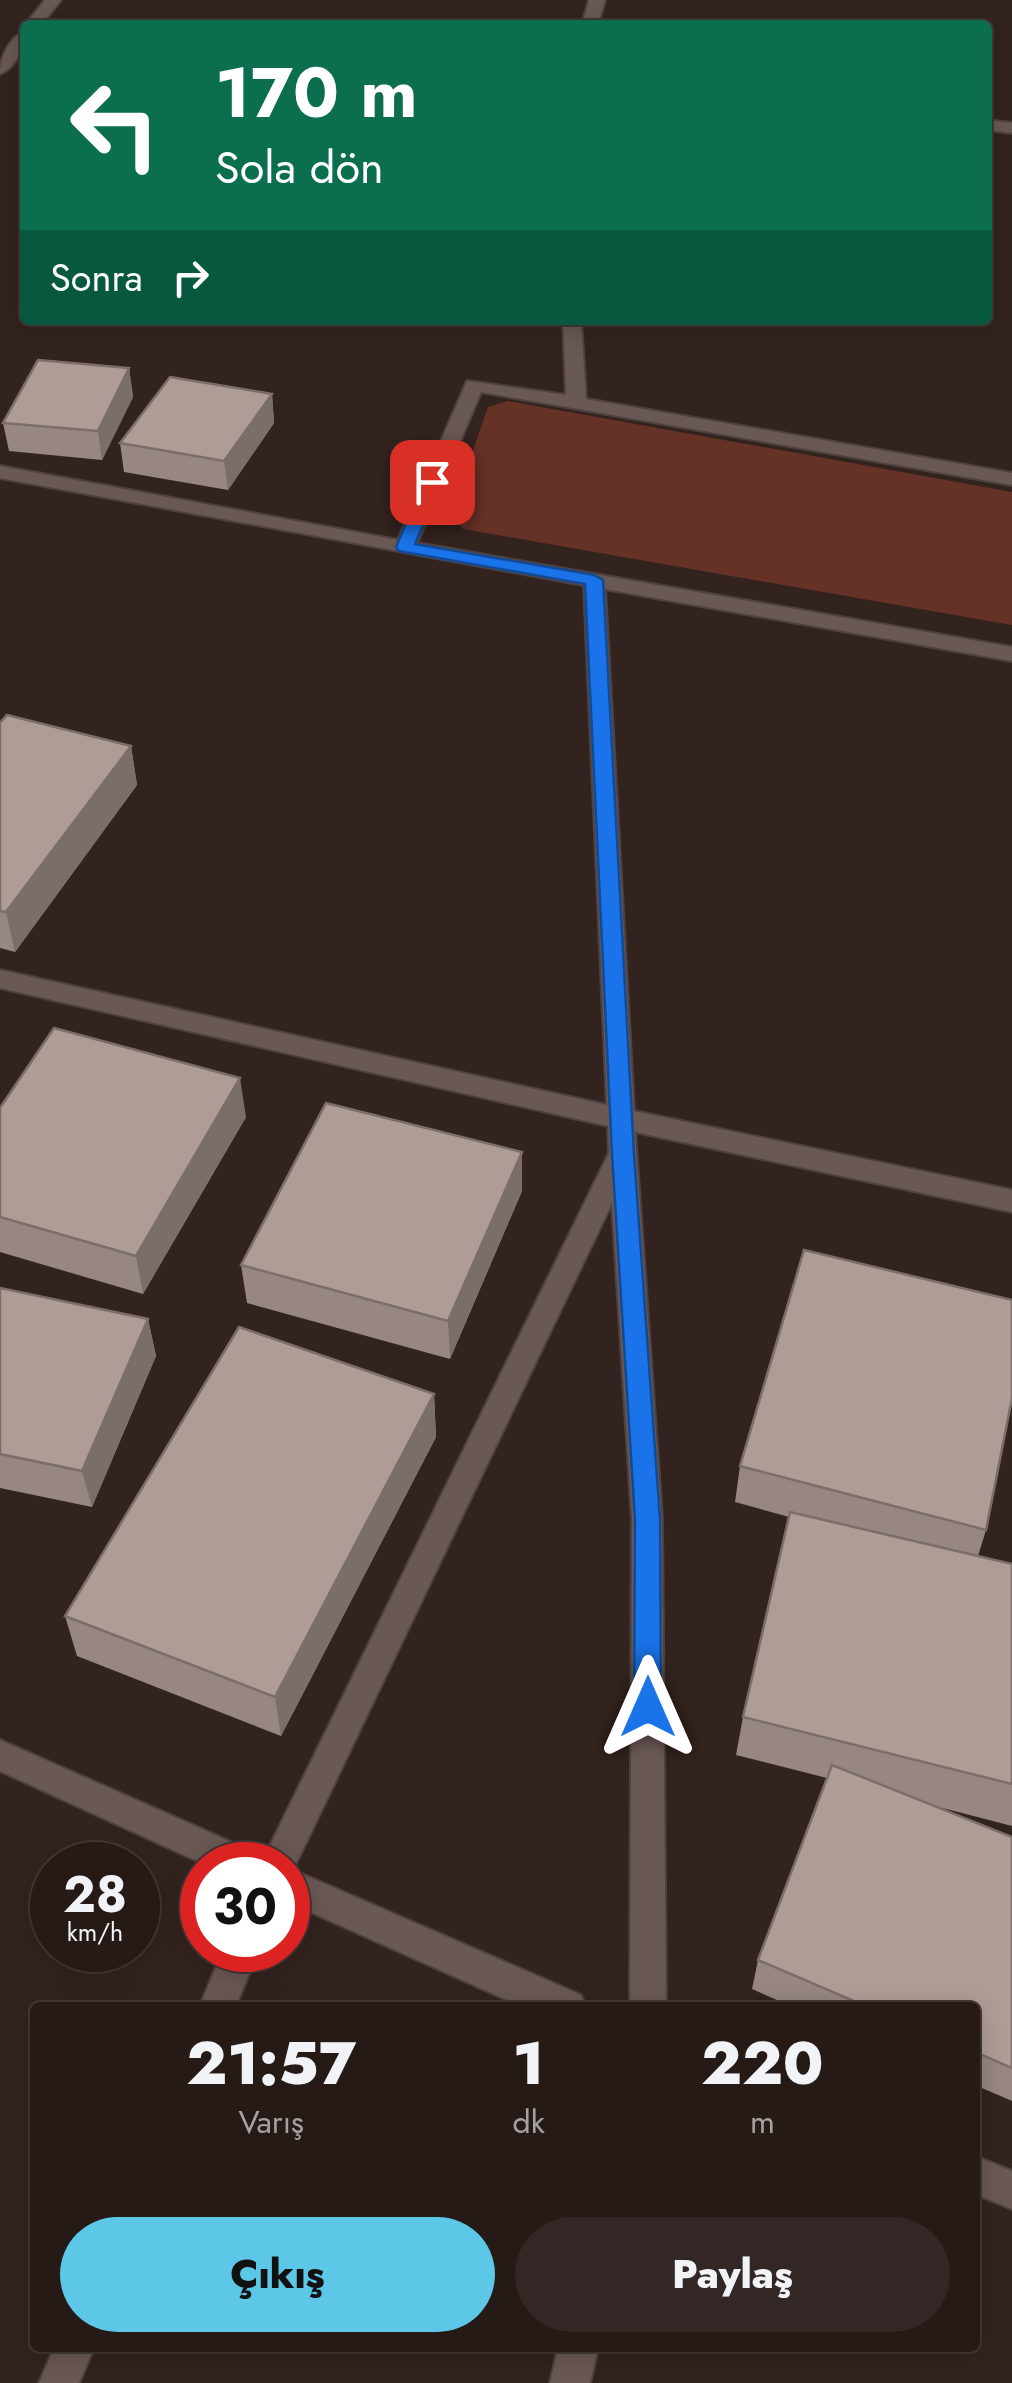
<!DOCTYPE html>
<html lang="tr">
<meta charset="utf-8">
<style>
:root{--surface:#261a17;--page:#322724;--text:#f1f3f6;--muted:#a4a1a1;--line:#423836;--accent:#5cc7e7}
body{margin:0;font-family:Jost,sans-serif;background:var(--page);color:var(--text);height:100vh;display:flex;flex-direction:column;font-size:38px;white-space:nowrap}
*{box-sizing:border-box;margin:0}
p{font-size:32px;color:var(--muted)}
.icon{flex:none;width:55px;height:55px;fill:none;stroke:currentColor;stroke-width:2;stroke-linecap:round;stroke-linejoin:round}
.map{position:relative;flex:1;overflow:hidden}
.details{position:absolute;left:30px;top:2002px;width:950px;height:350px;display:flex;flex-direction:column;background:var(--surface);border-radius:10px;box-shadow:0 5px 25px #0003,0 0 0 2px var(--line)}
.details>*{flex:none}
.guide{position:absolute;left:20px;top:20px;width:972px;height:305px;border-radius:10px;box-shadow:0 5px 25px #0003,0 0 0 2px var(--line);background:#0b6e4f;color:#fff;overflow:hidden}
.speed{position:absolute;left:30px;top:1842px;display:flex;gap:20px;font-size:50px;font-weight:700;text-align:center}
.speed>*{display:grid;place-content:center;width:130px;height:130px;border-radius:50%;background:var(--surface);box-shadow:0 5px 25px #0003,0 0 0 2px var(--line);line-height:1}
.speed small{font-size:25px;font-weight:400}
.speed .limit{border:15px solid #d22;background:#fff;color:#111}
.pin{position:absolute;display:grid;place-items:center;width:85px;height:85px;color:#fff;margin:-42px;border-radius:20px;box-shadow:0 5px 15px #0006}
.me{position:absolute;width:110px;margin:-55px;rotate:0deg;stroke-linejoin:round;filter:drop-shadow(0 0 8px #0008)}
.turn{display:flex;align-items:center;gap:35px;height:210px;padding:0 30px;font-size:45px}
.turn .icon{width:130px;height:130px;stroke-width:2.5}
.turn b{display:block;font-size:70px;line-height:85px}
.then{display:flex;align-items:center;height:95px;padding:0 30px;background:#0003;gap:20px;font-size:38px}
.eta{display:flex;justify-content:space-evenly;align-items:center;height:170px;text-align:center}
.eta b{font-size:60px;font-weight:800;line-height:70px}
.cta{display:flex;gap:20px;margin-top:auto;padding:20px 30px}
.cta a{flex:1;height:115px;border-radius:60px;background:var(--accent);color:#111;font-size:40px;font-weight:800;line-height:115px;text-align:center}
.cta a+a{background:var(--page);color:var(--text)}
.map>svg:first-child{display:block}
.green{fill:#663226}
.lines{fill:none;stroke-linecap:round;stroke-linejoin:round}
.minor-casing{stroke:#4e413e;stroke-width:4}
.minor{fill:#6a5854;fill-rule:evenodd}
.wall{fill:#978682}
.shaded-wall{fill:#7b6d6a}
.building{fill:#b09c97;stroke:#7b6d6a;stroke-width:2.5}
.route{fill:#1a73e8;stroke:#114b97;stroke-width:2.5}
</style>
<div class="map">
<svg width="1012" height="2383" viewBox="0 0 1012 2383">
<rect width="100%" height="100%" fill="#33231f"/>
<path class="green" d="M508,401L1012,492V625L463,529L450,516L488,407Z"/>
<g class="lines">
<defs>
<path id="minor" d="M45,0H61L41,25H25Z
M589,0H605L598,25H582Z
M25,31C25,48 16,67 0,74C0,57 9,38 25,31Z
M988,120L1012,123V133L988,130Z
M563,320H581L586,399L1012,473V485L481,392L417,543L1012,647V661L605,589L634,1111L1012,1190V1212L635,1132L662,1519L666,2008H630L632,1519L612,1203L293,1870L581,1995L586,2008H525L288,1902V1865H206L0,1771V1740L256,1853L261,1864L609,1153L608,1126L0,988V970L607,1105L584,585L0,478V466L398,540L467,381L566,395Z
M223,1950H259L235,2008H199Z
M975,2156L1012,2171V2209L975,2194Z
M54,2348H94L79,2383H39Z
M558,2348H598L590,2383H550Z"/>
</defs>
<use href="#minor" class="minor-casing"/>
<use href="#minor" class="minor"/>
</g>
<path class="wall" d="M129,368L133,397L102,460L9,451L3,423Z
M272,394L274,423L228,490L124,472L120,443Z
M0,723L131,746L137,785L15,952L0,948Z
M0,1108L246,1117L143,1294L0,1252Z
M522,1152V1191L450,1359L247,1303L241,1265Z
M0,1288L148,1319L156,1356L92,1507L0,1488Z
M434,1394L436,1437L281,1736L77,1656L65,1616Z
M740,1466L986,1530L978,1556L1012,1564V1826L935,1806L1012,1837V2101L975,2085V2008H795L752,1989L758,1960L827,1778L736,1755L743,1717L789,1517L735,1502Z"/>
<path class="shaded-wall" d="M129,368L133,397L102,460L98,431Z
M272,394L274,423L228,490L224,461Z
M131,746L137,785L15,952L6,912Z
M240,1078L246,1117L143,1294L136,1256Z
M522,1152V1191L450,1359L448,1321Z
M148,1319L156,1356L92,1507L82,1471Z
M434,1394L436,1437L281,1736L275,1697Z"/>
<path class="building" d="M38,360L129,368L98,431L3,423Z
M170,377L272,394L224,461L120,443Z
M7,715L131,746L6,912L0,911V723Z
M54,1028L240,1078L136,1256L0,1217V1108Z
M326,1103L522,1152L448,1321L241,1265Z
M804,1250L1012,1300V1398L986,1530L740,1466Z
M0,1288L148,1319L82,1471L0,1454Z
M239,1327L434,1394L275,1697L65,1616Z
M790,1512L1012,1564V1784L743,1717Z
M832,1765L1012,1837V2068L975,2052V2008H870L758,1960Z"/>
<path class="route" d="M432,477L441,482L415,544L594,575L603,580L634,1154L660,1520L661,1707L657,1716L648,1720L638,1716L634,1707L635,1520L612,1154L585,584L399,551L396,547L424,482Z"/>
</svg>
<div class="speed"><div>28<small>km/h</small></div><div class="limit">30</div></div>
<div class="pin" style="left:432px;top:482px;background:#d93025"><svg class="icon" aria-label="arrive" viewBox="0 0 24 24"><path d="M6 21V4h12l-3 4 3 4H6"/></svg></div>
<svg class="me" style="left:648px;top:1707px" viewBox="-20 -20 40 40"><path d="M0-17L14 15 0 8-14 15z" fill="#1a73e8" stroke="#fff" stroke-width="4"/></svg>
<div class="guide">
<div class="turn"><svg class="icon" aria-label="left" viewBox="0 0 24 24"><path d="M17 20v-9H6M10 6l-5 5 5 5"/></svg><div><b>170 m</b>Sola dön</div></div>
<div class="then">Sonra<svg class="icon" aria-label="right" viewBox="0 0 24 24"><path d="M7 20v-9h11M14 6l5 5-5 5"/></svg></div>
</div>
<section class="details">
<div class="eta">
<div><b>21:57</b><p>Varış</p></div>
<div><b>1</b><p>dk</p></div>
<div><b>220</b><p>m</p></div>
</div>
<div class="cta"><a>Çıkış</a><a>Paylaş</a></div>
</section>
</div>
